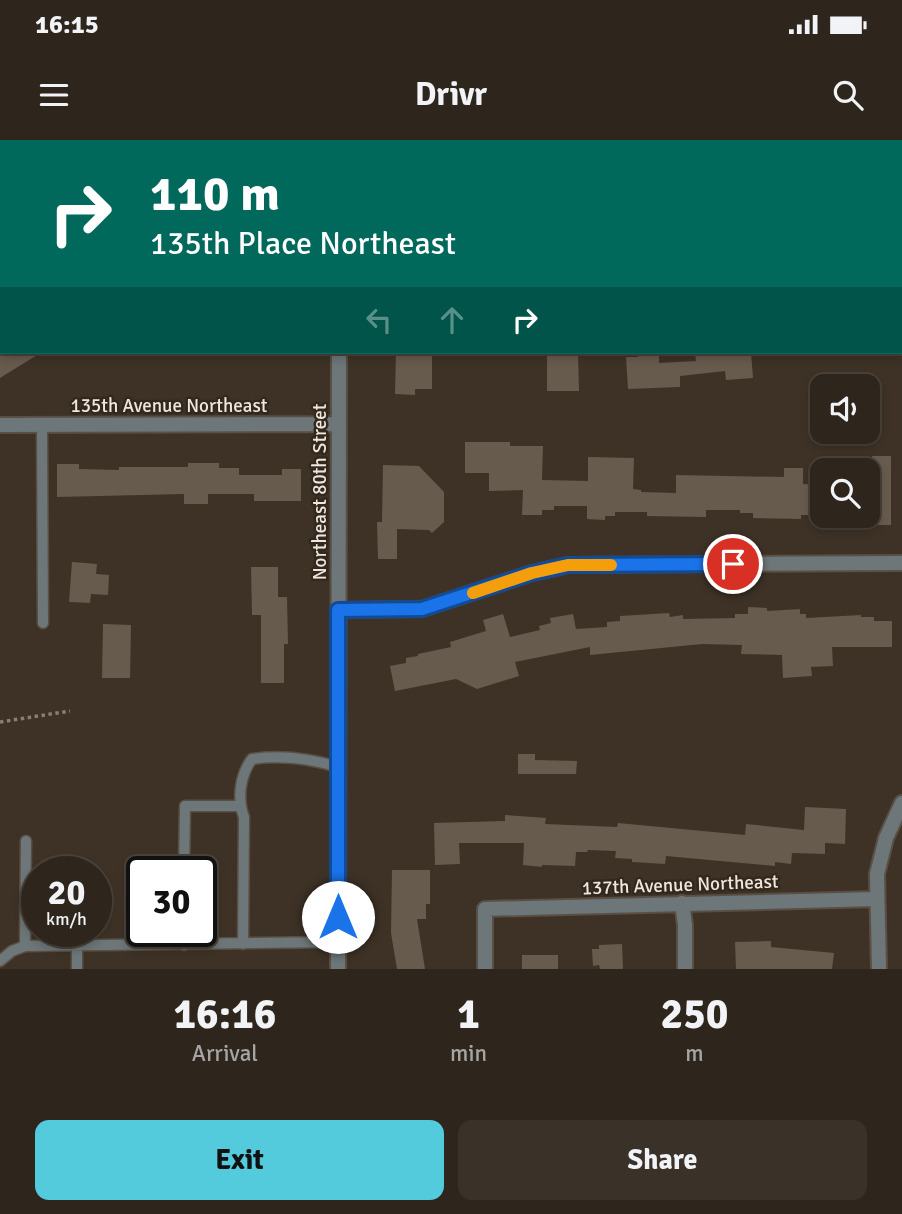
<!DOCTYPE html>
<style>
:root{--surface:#2e261c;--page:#3a3229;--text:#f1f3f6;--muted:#a7a5a3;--line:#49433b;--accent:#54cadd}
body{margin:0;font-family:Signika,sans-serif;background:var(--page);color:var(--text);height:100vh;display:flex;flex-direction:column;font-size:26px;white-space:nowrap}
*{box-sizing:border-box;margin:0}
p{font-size:23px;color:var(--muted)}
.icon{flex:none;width:38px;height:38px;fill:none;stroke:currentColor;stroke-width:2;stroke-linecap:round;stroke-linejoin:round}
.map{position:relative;height:829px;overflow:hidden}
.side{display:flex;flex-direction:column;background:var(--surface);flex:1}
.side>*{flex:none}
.guide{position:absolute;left:0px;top:0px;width:903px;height:214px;box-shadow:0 4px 10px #0003,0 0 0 2px var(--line);background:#00695c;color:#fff;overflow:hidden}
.buttons{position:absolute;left:810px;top:234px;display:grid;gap:14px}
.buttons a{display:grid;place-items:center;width:70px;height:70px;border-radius:14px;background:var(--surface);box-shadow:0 4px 10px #0003,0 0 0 2px var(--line);font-size:35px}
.speed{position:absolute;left:21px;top:716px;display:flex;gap:14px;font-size:35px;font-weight:700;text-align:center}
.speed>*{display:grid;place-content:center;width:91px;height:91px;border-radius:50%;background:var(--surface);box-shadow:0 4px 10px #0003,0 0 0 2px var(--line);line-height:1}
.speed small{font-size:18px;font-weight:400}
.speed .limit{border:4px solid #111;border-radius:10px;background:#fff;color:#111}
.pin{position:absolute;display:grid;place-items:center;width:60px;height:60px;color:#fff;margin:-30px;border:4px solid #fff;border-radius:50%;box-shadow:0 2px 7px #0007}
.me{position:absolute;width:77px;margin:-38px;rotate:0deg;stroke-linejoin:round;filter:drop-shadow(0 0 5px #0008)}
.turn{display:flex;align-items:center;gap:24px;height:147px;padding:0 35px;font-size:32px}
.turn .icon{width:91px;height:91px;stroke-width:2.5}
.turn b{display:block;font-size:49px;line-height:60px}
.lanes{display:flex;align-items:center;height:66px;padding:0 35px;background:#0003;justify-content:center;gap:35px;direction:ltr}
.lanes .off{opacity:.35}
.eta{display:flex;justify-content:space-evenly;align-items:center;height:119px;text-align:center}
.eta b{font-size:42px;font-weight:800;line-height:49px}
.button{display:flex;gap:14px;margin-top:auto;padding:14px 35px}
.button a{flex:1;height:80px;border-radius:14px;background:var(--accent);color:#111;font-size:28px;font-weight:800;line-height:80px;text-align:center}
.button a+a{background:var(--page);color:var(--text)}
.status{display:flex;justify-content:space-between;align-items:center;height:49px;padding:0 35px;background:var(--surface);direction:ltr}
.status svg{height:19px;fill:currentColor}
header{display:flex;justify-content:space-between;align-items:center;height:91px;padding:0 35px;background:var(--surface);font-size:32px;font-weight:800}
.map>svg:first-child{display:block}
.building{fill:#675b4d}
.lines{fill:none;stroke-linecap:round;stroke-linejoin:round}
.lane-casing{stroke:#5a4f44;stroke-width:13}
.street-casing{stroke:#5a4f44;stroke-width:18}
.path{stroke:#897e75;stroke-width:3.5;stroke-dasharray:3.5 3.5;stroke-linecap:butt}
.lane{stroke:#6d7678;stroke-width:10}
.street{stroke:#6d7678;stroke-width:14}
.route-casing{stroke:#114b97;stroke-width:18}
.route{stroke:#1a73e8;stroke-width:12}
.slow{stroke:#f59e0b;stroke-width:12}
.labels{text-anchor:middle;stroke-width:5;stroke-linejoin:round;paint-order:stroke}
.street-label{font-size:19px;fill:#eee6df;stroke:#33281c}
</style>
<div class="status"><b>16:15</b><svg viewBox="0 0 49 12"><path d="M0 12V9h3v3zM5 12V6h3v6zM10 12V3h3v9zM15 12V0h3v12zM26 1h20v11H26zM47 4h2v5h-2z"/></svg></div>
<header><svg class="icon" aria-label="menu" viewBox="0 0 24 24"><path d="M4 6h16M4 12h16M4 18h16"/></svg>Drivr<svg class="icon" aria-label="search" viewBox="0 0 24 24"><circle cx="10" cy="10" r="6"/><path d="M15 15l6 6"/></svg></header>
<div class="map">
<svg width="902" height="829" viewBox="0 0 902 829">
<rect width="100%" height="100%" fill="#3e3226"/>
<path class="building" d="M0,212H42L0,238Z
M396,212H432V249H415V255L395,254Z
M547,212H578L579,251H547Z
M638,212H659V223L696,221L695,212H751L753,238L726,240L725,231L680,236V247L628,249L626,217H638Z
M465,302H510V306H543L542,340L588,341V317L634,318L633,349L641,350V352L676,353V335L784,337V328H803V344L822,345V371H814V375H801V379L753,378V373H740V370H706V377L647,376V372H615V376H605V380L587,379V366H554V370H542V375H522L523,350L489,351V333H465Z
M872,316H891V385H871V379H868V326H872Z
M188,323H219V328H239V335H282V329H301V361H254V354H208V364H184V354L57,357V324H79V329L119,330V327H188Z
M383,325L419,326L444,352V382L432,393L429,390L397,389V419H378L377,382H382Z
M72,422L97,424L96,434L109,435L108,455L91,454L90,463L69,462Z
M251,427H278V457H287L288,504H284V543H261V475H252Z
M748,467L767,468V471L800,469V474H806V478L861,475V477H874V481H892V507H832L833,526L811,527L812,536L783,538L782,515L741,514L742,505L702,504L590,515V507L515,522L519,536L477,549L456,539L395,551L390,526L406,523V518L418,516V514L451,507L450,502L486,491L483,480L503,474L510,497L540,490L539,486L551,483L550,478L573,474L576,489L607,487V482L620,481V476L669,473L670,477L683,475V479L735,478V474H748Z
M103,484L131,485L130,538H102Z
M518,614H535V620L577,621L576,634H518Z
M805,667L846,669L845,704L825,703V714L792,713L791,724L775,722V726L666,716L665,724L632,722V719L615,718L616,711L588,710L587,712H576L575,726L542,725V727L523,725L524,703H459L460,724L435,725L434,683L505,681V675L546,678L545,684L617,687L618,683L745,695L746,684L804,690Z
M392,730H430V764H426V779H417L425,829H397L391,793Z
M771,801V807L834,813L832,829H736L735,802Z
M622,804L623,829H600L599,825L593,826L592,809H599V805Z
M522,815H558V829H522Z"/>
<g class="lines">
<defs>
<path id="lane" d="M42,285L43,483
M184,732L185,666H240
M243,804L244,677C237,659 240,635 252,619C280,615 311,619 338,627
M184,805V791
M25,806L26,701
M0,821L12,811L25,806L338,802
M77,829V806"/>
<path id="street" d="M339,0V2
M0,11H2
M901,143H902
M0,285L339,284
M338,470L422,469L532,433L568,425L902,423
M682,763L685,785V829
M338,829L339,212
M485,829V769L877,759
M879,829L877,734L886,698L902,663"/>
</defs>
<use href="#lane" class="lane-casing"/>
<use href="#street" class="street-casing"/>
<path class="path" d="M0,582L70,571"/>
<use href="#lane" class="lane"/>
<use href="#street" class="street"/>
</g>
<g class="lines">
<defs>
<path id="route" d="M338,777V470L422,469L532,433L568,425L733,424"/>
</defs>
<use href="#route" class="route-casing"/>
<use href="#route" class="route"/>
<path class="slow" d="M473,453L532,433L568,425H611"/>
</g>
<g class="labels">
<g class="street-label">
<text x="169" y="272">135th Avenue Northeast</text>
<text transform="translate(319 352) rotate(-90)" y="7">Northeast 80th Street</text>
<text transform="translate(680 744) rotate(-2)" y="7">137th Avenue Northeast</text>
</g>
</g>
</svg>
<div class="buttons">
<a><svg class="icon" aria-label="sound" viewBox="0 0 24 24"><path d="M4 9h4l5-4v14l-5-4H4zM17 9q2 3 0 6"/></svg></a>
<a><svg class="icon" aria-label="search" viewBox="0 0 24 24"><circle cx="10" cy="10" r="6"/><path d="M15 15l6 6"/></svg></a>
</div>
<div class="speed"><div>20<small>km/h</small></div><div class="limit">30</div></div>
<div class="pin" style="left:733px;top:424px;background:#d93025"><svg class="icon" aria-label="arrive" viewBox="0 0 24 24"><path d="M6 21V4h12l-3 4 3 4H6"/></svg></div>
<svg class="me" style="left:338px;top:777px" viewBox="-20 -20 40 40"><circle r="19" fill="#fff"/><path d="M0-13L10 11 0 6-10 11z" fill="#1a73e8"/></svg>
<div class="guide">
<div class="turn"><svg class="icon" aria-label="right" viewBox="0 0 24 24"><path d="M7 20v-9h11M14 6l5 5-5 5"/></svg><div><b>110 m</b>135th Place Northeast</div></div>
<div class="lanes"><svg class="icon off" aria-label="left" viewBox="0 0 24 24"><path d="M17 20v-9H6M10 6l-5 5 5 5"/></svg><svg class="icon off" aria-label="ahead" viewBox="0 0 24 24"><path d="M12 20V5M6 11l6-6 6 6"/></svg><svg class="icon" aria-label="right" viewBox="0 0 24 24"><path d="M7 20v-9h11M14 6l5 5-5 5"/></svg></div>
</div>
</div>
<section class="side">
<div class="eta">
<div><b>16:16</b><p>Arrival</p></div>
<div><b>1</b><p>min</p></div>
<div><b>250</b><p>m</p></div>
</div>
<div class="button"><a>Exit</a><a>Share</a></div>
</section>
